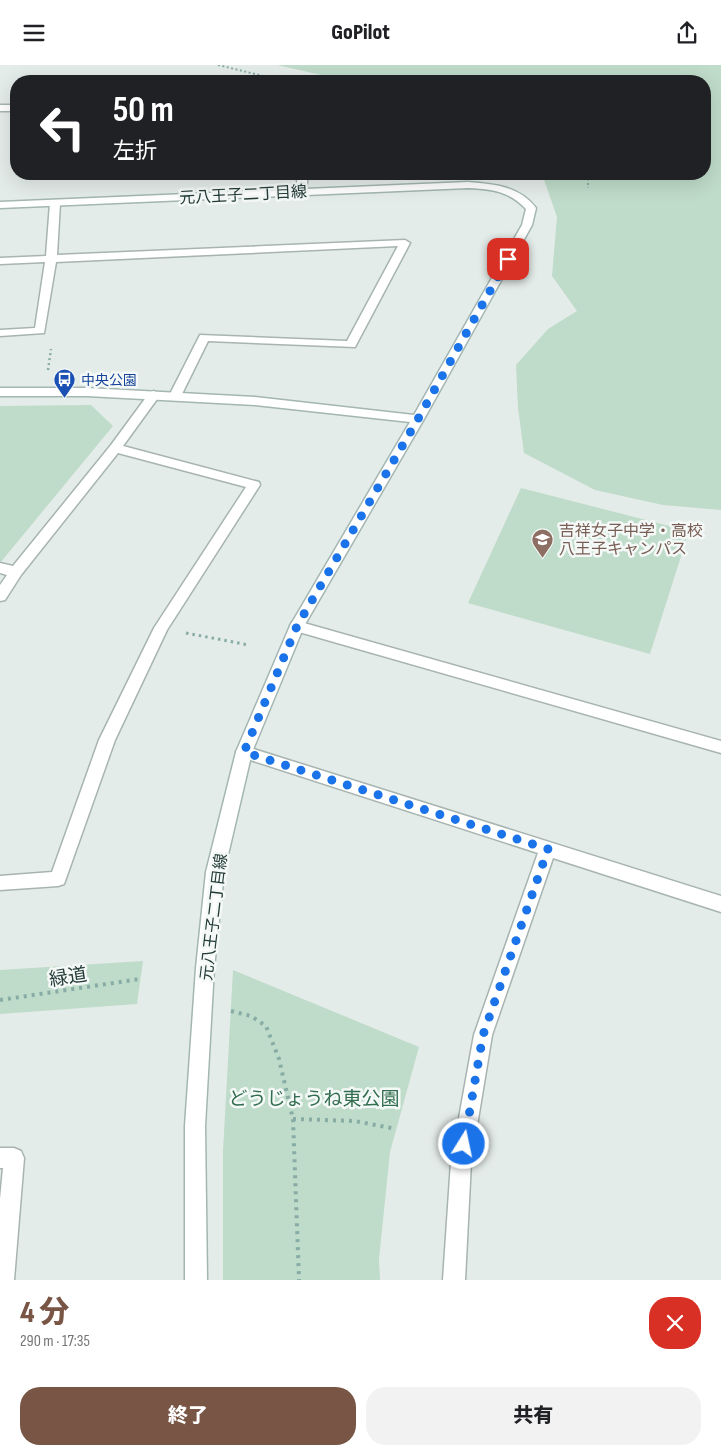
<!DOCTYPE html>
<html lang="ja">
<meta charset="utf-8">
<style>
:root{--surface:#fff;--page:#f2f2f2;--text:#202124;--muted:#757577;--accent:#785544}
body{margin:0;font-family:"Sofia Sans Condensed","Noto Sans JP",sans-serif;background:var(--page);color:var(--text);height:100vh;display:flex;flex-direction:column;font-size:19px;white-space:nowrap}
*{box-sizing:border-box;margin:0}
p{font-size:16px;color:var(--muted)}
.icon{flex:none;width:28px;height:28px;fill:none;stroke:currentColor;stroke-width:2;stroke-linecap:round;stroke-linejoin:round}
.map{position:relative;height:1215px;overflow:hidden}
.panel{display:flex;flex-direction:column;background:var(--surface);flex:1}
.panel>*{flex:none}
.guide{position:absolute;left:10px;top:10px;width:701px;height:105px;border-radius:20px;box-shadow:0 5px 20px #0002;background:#202124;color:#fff;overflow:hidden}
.pin{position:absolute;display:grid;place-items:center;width:42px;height:42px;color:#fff;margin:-21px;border-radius:10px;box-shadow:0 2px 8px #0006}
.me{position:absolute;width:55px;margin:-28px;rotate:10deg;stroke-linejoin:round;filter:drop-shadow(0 0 4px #0008)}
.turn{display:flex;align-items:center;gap:18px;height:105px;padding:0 20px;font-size:22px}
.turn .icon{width:65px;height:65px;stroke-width:2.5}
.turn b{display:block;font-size:35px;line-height:42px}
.round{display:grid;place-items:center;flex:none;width:52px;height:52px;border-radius:20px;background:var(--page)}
.headline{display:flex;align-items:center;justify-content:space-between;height:85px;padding:0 20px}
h1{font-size:30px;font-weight:800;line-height:38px;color:var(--accent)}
.button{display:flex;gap:10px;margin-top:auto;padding:10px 20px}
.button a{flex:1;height:58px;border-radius:20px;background:var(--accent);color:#fff;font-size:20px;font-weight:800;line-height:58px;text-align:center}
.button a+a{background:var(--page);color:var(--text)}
header{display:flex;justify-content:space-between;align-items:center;height:65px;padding:0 20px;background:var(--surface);font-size:22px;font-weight:800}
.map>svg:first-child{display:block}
.green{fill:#bfdbc9}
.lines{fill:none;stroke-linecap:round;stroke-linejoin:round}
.street-casing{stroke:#a7b4b0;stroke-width:3}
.secondary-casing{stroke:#a3b6b2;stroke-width:3}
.path-far3{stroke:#88aca5;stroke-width:2;stroke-dasharray:2 2.5;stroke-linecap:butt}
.path-far2{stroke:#88aca5;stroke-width:2.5;stroke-dasharray:2 3;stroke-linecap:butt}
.path-far1{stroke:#88aca5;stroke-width:3;stroke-dasharray:2.5 4;stroke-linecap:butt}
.path{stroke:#88aca5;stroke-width:4;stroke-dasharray:3 5;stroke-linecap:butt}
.street{fill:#fff;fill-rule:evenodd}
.secondary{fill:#fff;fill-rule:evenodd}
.route{stroke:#1a73e8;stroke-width:9;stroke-dasharray:0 16.2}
.labels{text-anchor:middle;stroke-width:5;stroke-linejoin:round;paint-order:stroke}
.far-transit-label{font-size:14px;fill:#164399;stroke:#f4f9f7;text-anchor:start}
.street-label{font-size:16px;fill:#253c38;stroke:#f4f9f7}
.education-label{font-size:16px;fill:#785e54;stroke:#f4f9f7;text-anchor:start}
.near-street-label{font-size:19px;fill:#253c38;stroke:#f4f9f7}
.near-park-label{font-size:19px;fill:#336e50;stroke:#f4f9f7}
</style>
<header><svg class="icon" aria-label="menu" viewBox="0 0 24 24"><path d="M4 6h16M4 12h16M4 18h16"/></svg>GoPilot<svg class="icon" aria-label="share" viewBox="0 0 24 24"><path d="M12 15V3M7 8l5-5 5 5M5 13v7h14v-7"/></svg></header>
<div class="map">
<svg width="721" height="1215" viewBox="0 0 721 1215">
<rect width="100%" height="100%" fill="#e4ece9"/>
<path class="green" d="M277,0H721V445L663,440L595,425L524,388L518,343L516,300L548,264L577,246L552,211L557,152L542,109H705V16H348Z
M91,340L113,361L0,498V341Z
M521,423L689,466L650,589L468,538Z
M143,896L137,939L0,949V905Z
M233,905L419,982L390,1087L379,1194L380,1215H223V1086Z"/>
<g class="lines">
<defs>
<path id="street" d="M0,40H16V46H0Z
M298,109H308L306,126L301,129L296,126Z
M55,135L60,138L57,190L405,175L410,178L355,282L208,276L181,331L175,335L169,331L200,270L347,276L398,181L56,197L44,268L0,271V265L35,263L45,197L0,199V193L46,191L50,138Z
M154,326L160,330L123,381L259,417L260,420L167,565L115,675L64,819L58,821L0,825V811L52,807L99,675L154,563L246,422L118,388L21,510L5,535L0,536V520L7,510L0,508V498L13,501L111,380L150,327Z
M297,556L721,676V688L292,565L290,561L292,557Z
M244,681L721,831V847L553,793L492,970L471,1097L465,1215H443L451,1097L474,970L538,788L238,691L236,687L238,683Z
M0,1083H14L21,1086L24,1093L14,1215H0V1134L3,1103H0Z"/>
<path id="secondary" d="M468,117C494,119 519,121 536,143L532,160L424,354L304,561L252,687L224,807L214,903L205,1061L207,1215H185V1061L196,903L206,807L236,687L290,561L410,357L255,340L87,331H0V323H87L255,332L414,350L522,160L526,144C509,126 491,124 468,123L0,143V137Z"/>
</defs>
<use href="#street" class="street-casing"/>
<use href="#secondary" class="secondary-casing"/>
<path class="path-far3" d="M218,0L284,16
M588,109V123"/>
<path class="path-far2" d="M48,305L51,284"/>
<path class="path-far1" d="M186,568L249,580"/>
<path class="path" d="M0,935L140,914
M231,946L251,951L266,961L279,994L293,1054L299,1215
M293,1054L355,1056L396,1064"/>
<use href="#street" class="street"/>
<use href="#secondary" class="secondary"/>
</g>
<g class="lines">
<path class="route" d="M464,1079L483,970L548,784L244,687L297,561L418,354L508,194"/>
</g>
<defs>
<symbol id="bus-pin" viewBox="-11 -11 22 30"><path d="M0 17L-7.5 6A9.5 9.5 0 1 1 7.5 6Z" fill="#1a4fb4" stroke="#f4f9f7"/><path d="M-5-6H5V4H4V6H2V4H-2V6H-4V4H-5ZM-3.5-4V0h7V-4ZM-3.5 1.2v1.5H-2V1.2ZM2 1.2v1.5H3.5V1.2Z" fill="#fff"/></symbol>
<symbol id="school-pin" viewBox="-11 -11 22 30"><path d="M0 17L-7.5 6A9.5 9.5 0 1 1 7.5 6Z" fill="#8d6e63" stroke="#f4f9f7"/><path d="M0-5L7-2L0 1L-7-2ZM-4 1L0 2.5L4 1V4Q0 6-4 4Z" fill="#fff"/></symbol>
</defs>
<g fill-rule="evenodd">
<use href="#bus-pin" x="52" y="302" width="25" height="34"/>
<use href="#school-pin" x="530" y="462" width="25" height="34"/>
</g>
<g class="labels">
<g class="far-transit-label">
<text x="81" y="320">中央公園</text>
</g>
<g class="street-label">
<text transform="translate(243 129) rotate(-3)" y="6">元八王子二丁目線</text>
<text transform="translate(213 852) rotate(-83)" y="6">元八王子二丁目線</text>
</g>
<g class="education-label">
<text x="559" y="471">吉祥女子中学・高校<tspan x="559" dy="18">八王子キャンパス</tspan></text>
</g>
<g class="near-street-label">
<text transform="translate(68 911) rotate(-9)" y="7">緑道</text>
</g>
<g class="near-park-label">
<text x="314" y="1040">どうじょうね東公園</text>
</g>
</g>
</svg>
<div class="pin" style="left:508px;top:194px;background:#d93025"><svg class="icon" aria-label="arrive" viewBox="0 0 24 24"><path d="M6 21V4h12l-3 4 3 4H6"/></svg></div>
<svg class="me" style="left:464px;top:1079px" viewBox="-20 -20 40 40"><circle r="17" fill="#1a73e8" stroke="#fff" stroke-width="3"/><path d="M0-11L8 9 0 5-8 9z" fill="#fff"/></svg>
<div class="guide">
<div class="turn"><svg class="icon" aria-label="left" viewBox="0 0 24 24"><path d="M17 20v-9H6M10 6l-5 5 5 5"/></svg><div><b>50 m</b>左折</div></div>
</div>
</div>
<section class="panel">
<div class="headline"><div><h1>4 分</h1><p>290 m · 17:35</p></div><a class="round" style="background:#d93025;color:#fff"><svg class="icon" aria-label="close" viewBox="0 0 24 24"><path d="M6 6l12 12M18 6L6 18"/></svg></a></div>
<div class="button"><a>終了</a><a>共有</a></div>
</section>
